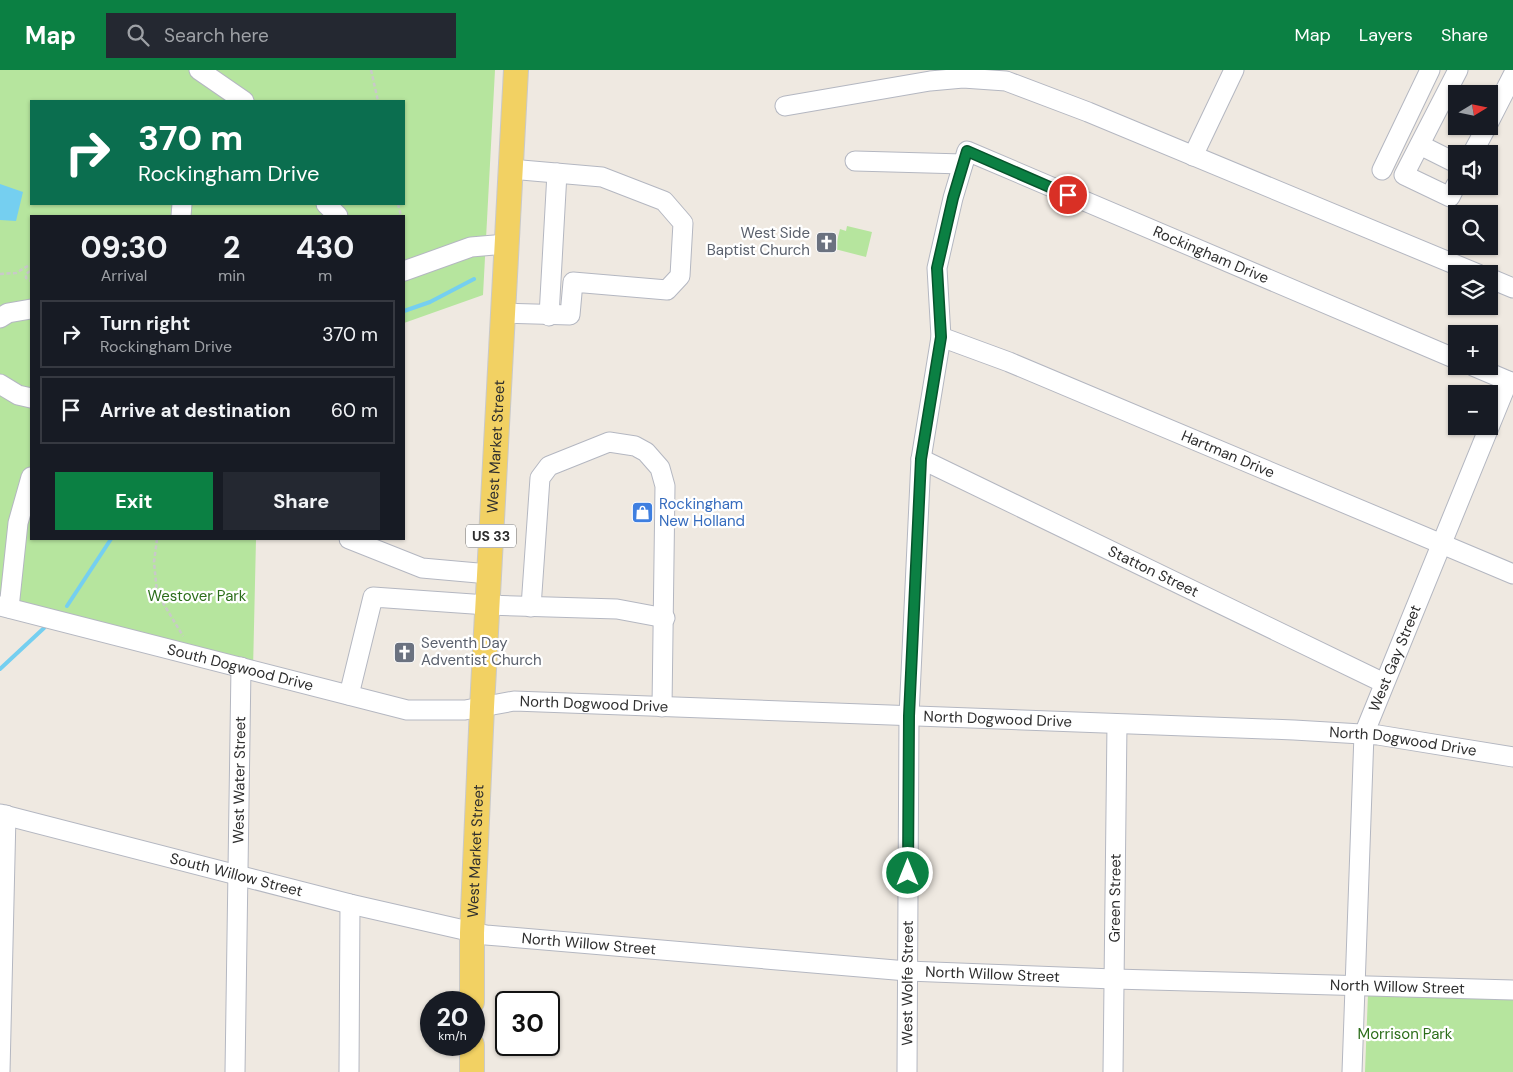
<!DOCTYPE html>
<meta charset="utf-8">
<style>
:root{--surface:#171b24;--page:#242831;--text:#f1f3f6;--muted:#9ea1a6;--line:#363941;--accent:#0b8043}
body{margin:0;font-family:"DM Sans",sans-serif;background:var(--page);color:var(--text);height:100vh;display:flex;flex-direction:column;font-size:19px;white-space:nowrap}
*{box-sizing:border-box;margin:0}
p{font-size:16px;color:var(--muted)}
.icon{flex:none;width:28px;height:28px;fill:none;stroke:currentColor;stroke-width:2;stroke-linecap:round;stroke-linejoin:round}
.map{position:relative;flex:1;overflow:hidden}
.details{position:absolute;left:30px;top:145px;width:375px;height:325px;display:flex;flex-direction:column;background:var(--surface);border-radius:0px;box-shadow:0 1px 4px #0004}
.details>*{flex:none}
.banner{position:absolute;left:30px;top:30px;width:375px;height:105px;border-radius:0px;box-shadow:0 1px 4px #0004;background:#0b6e4f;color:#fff;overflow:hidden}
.needle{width:32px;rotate:80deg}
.controls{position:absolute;left:1448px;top:15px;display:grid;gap:10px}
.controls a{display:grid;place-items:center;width:50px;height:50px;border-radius:0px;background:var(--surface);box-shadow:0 1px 4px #0004;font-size:25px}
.speed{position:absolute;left:420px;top:921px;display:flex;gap:10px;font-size:25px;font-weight:700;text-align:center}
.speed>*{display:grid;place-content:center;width:65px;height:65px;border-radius:50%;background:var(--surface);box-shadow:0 1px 4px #0004;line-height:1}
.speed small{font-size:12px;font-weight:400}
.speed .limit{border:2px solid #111;border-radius:8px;background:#fff;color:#111}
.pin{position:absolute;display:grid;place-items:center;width:42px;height:42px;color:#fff;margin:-21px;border:2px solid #fff;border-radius:50%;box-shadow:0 1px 5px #0007}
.me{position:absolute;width:55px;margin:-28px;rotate:0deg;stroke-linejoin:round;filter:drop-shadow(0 0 4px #0008)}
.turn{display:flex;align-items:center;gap:18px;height:105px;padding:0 25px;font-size:22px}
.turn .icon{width:65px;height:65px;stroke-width:2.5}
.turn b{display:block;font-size:35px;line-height:42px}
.eta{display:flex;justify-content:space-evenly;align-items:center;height:85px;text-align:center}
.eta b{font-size:30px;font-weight:700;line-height:35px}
.button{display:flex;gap:10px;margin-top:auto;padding:10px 25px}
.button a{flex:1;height:58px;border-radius:0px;background:var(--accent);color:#fff;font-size:20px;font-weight:700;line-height:58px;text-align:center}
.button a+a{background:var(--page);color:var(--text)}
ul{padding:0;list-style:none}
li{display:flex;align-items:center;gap:15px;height:68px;margin:0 10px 8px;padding:0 15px;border:2px solid var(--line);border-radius:0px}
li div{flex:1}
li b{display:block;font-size:19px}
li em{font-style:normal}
header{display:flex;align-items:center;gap:30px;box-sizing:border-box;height:70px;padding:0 25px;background:var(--accent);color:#fff}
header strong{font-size:24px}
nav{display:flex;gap:28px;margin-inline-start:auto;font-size:18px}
.search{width:350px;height:45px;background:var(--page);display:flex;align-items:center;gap:12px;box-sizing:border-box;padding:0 18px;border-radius:0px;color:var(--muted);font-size:19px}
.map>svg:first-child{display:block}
.green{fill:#b6e59e;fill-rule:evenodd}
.water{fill:#75cff0}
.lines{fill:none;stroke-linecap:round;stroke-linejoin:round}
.stream{stroke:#75cff0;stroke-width:4}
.minor-casing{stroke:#b4b7c1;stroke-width:21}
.major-casing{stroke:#c9c9c9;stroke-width:26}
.path{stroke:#c9c9c9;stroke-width:2.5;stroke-dasharray:4 2.5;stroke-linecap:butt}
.minor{stroke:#fff;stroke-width:19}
.major{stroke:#f2d163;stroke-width:24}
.route-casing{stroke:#07532c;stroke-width:12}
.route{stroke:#0b8043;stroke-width:9}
.labels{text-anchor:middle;stroke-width:4.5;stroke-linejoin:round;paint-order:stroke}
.shield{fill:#fff;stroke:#6d6d6d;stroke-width:1}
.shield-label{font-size:14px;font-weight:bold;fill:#2e2e2e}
.worship-label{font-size:15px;fill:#5b616d;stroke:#fff;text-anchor:end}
.street-label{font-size:15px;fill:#2e2e2e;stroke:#fff}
.shop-label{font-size:15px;fill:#366cbe;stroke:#fff;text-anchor:start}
.park-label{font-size:15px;fill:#2c6e1b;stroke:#fff}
</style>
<header>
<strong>Map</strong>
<div class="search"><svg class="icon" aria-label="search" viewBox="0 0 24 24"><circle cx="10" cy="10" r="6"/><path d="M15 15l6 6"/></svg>Search here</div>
<nav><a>Map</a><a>Layers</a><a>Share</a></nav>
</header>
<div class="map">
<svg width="1513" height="1002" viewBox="0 0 1513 1002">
<rect width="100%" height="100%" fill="#efe9e1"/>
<path class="green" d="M0,0H495L483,225L404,253V146H31V469H256L253,600L0,529ZM31,31H404V134H31Z
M847,156L872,162L866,187L831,178L833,170L837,171L840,159L846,161Z
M1368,924L1513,929V1002H1365Z"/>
<path class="water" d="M0,114L23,122L16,151L0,150Z"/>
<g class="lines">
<path class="stream" d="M404,241L430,232L474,209
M67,536L111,469
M0,599L44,558"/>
<defs>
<g id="minor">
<path d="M199,0L244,31"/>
<path d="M785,36L930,11L963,8L1006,11L1088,42L1478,204"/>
<path d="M1489,52L1513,5"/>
<path d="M1420,75L1456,93"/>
<path d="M1472,84L1487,56"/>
<path d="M1193,86L1234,0"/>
<path d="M855,91L963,94"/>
<path d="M1382,100L1430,0"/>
<path d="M1456,115L1450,127L1404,105L1458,0"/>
<path d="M326,134L338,146"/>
<path d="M181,146L182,134"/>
<path d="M404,201L471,177L506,174"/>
<path d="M1489,208L1513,218"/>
<path d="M502,243L570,245L573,212L667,220L680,206L683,153L664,131L602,107L510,99"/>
<path d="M549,246L557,103"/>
<path d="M0,248L8,243L31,239"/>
<path id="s1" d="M941,267L1009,292L1513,504"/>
<path d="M1473,296L1513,313"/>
<path d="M0,314L18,325L31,328"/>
<path id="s2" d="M921,389L1384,613"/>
<path d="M349,469L422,498L489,504"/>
<path id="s3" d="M0,536L407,640H465L514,631L1294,660L1378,665L1513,687"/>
<path d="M531,537L540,408L549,396L609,372L635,376L646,382L660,398L665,416L662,637"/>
<path d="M9,538L18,453L31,407"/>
<path d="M349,625L373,527L487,535L617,539L665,548"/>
<path id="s4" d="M0,744L350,834L486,865L907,901L1114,909L1513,920"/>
<path d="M0,1002L6,745"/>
<path id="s5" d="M235,1002L241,597"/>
<path d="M349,1002L350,834"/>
<path id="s6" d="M907,1002L909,646L921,389L941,267L937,198L953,128L967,81L1456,289"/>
<path id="s7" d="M1113,1002L1117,654"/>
<path id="s8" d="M1352,1002L1364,664L1508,311"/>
</g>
<g id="major">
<path id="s9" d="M472,932V863L482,637L516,0"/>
<path d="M472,1002V975"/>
</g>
</defs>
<use href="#minor" class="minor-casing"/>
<use href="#major" class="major-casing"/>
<path class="path" d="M371,0L378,31
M398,134L401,146
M30,201L26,204V208L31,211
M0,204L16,203L31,194
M157,469L154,492L157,523L183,566"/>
<use href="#minor" class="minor"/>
<use href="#major" class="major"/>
</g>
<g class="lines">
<defs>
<path id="route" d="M908,803L909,646L921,389L941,267L937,198L953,128L967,81L1068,125"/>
</defs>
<use href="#route" class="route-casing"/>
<use href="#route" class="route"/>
</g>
<defs>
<symbol id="church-square" viewBox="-11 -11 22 22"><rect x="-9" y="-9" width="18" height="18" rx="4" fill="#6b7280" stroke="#fff"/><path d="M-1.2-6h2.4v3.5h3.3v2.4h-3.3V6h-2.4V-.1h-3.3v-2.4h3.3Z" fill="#fff"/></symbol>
<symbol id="shop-square" viewBox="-11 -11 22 22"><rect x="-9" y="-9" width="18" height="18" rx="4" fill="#3f7fe0" stroke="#fff"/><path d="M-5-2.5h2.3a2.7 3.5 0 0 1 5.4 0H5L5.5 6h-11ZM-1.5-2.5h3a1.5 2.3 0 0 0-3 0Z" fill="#fff"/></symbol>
</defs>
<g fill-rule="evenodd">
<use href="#church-square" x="814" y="160" width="25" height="25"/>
<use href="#shop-square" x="630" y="430" width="25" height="25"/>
<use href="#church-square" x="392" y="570" width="25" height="25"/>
</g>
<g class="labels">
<rect class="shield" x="466" y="454.5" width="50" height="23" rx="4"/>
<g class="shield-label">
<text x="491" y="471">US 33</text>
</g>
<g class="worship-label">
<text x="810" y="168">West Side<tspan x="810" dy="17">Baptist Church</tspan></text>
<text x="421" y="578" text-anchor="start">Seventh Day<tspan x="421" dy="17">Adventist Church</tspan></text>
</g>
<g class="street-label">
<text dy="5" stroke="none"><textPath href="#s6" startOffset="1192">Rockingham Drive</textPath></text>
<text dy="5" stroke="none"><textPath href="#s9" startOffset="556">West Market Street</textPath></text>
<text dy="5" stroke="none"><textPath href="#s1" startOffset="310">Hartman Drive</textPath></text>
<text dy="5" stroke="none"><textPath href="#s2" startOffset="258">Statton Street</textPath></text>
<text dy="5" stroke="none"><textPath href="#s8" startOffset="420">West Gay Street</textPath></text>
<text dy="5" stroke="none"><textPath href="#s3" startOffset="248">South Dogwood Drive</textPath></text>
<text dy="5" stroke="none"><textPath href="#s3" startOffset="608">North Dogwood Drive</textPath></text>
<text dy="5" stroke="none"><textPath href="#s3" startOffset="1012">North Dogwood Drive</textPath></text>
<text dy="5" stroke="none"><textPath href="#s3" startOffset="1418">North Dogwood Drive</textPath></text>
<text dy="5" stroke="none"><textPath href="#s5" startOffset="292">West Water Street</textPath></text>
<text dy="5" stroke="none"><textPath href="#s9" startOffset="151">West Market Street</textPath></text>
<text dy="5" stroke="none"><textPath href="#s4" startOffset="244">South Willow Street</textPath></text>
<text dy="5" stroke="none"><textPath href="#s7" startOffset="174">Green Street</textPath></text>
<text dy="5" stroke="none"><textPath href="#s4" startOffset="604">North Willow Street</textPath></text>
<text dy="5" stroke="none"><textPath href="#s4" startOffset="1009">North Willow Street</textPath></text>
<text dy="5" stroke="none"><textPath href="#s6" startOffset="89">West Wolfe Street</textPath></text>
<text dy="5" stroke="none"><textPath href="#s4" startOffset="1414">North Willow Street</textPath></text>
</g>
<g class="shop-label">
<text x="659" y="439">Rockingham<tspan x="659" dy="17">New Holland</tspan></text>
</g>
<g class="park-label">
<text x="197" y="531">Westover Park</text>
<text x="1405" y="969">Morrison Park</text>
</g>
</g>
</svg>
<div class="controls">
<a><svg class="needle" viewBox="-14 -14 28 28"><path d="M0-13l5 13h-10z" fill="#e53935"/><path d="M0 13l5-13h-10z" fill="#9ea1a6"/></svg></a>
<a><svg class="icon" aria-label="sound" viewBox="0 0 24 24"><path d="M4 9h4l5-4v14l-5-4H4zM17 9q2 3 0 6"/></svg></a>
<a><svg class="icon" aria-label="search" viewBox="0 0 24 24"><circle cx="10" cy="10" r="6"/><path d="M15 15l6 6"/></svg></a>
<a><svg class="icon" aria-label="layers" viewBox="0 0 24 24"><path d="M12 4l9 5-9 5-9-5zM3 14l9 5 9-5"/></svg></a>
<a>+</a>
<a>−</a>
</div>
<div class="speed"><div>20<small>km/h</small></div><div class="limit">30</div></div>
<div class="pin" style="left:1068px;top:125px;background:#d93025"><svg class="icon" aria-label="arrive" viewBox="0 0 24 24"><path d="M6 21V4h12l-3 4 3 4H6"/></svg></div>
<svg class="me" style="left:908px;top:803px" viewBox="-20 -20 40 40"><circle r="17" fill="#0b8043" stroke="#fff" stroke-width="3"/><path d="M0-11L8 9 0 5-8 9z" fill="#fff"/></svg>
<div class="banner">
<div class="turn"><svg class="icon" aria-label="right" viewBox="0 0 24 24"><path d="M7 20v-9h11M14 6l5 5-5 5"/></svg><div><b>370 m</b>Rockingham Drive</div></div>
</div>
<section class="details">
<div class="eta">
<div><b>09:30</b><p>Arrival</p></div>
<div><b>2</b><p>min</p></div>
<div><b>430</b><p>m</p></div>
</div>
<ul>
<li><svg class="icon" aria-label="right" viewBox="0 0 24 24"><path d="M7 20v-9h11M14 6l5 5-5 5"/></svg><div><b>Turn right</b><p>Rockingham Drive</p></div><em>370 m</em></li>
<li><svg class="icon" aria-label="arrive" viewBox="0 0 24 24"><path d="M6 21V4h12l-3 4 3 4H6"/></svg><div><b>Arrive at destination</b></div><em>60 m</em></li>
</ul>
<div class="button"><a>Exit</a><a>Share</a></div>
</section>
</div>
